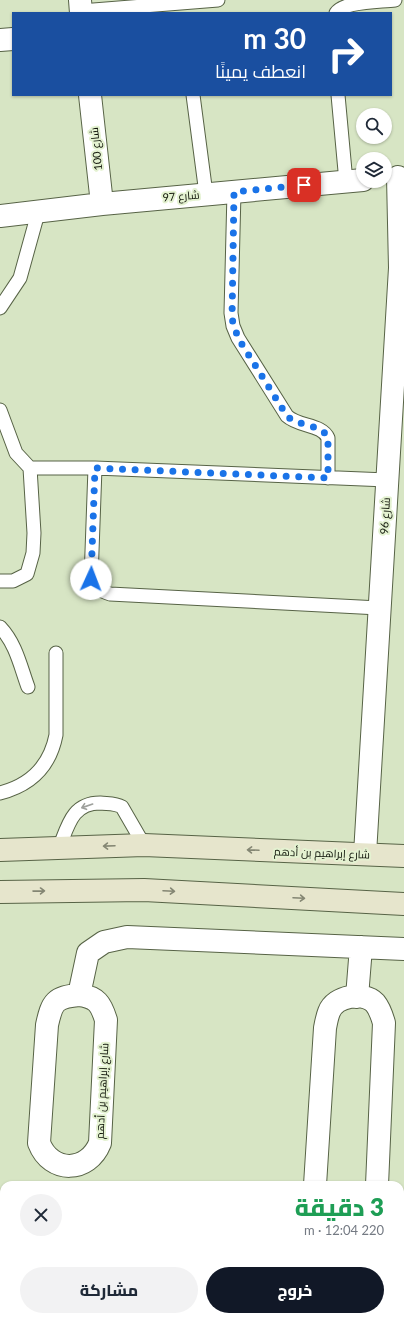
<!DOCTYPE html>
<html lang="ar">
<meta charset="utf-8">
<style>
:root{--surface:#fff;--page:#f2f2f3;--text:#1f2937;--muted:#747a83;--accent:#111827}
body{margin:0;font-family:Lato,Cairo,sans-serif;background:var(--page);color:var(--text);direction:rtl;height:100vh;display:flex;flex-direction:column;font-size:15px;white-space:nowrap}
*{box-sizing:border-box;margin:0}
p{font-size:13px;color:var(--muted)}
.icon{flex:none;width:22px;height:22px;fill:none;stroke:currentColor;stroke-width:2;stroke-linecap:round;stroke-linejoin:round}
.map{position:relative;flex:1;overflow:hidden;direction:ltr}
.details{position:absolute;left:0px;top:1181px;width:404px;height:140px;display:flex;flex-direction:column;background:var(--surface);border-radius:12px 12px 0 0;box-shadow:0 1px 3px #0004;direction:rtl}
.details>*{flex:none}
.hud{position:absolute;left:12px;top:12px;width:380px;height:84px;border-radius:0px;box-shadow:0 1px 3px #0004;direction:rtl;background:#1a4fa0;color:#fff;overflow:hidden}
.buttons{position:absolute;left:356px;top:108px;display:grid;gap:8px}
.buttons a{display:grid;place-items:center;width:36px;height:36px;border-radius:50%;background:var(--surface);box-shadow:0 1px 3px #0004;font-size:20px}
.pin{position:absolute;display:grid;place-items:center;width:34px;height:34px;color:#fff;margin:-17px;border-radius:8px;box-shadow:0 2px 6px #0006}
.me{position:absolute;width:44px;margin:-22px;rotate:2deg;stroke-linejoin:round;filter:drop-shadow(0 0 3px #0008)}
.turn{display:flex;align-items:center;gap:14px;height:84px;padding:0 20px;font-size:18px}
.turn .icon{width:52px;height:52px;stroke-width:2.5}
.turn b{display:block;font-size:28px;line-height:34px}
.round{display:grid;place-items:center;flex:none;width:42px;height:42px;border-radius:21px;background:var(--page)}
.overview{display:flex;align-items:center;justify-content:space-between;height:68px;padding:0 20px}
h1{font-size:24px;font-weight:800;line-height:30px;color:#1e9e55}
.button{display:flex;gap:8px;margin-top:auto;padding:8px 20px}
.button a{flex:1;height:46px;border-radius:24px;background:var(--accent);color:#fff;font-size:16px;font-weight:800;line-height:46px;text-align:center}
.button a+a{background:var(--page);color:var(--text)}
.map>svg:first-child{display:block}
.lines{fill:none;stroke-linecap:round;stroke-linejoin:round}
.lane-casing{stroke:#576346;stroke-width:15}
.street-casing{stroke:#576346;stroke-width:24}
.secondary-casing{stroke:#576346;stroke-width:24}
.lane{stroke:#fff;stroke-width:13}
.street{stroke:#fff;stroke-width:22}
.secondary{stroke:#e6e5cc;stroke-width:22}
.oneway{stroke:#9ea09c}
.oneway2{stroke:#848673}
.route{stroke:#1a73e8;stroke-width:7;stroke-dasharray:0 12.6}
.labels{text-anchor:middle;stroke-width:4;stroke-linejoin:round;paint-order:stroke}
.street-label{font-size:11px;fill:#0d1207;stroke:#e4f2d1}
</style>
<div class="map">
<svg width="404" height="1321" viewBox="0 0 404 1321">
<rect width="100%" height="100%" fill="#d7e5c4"/>
<g class="lines">
<defs>
<path id="lane" d="M81,11L218,0
M336,13C344,1 380,2 395,0
M193,95L206,194
M338,95L346,182
M234,192L231,313L233,326L238,338L287,416C299,427 322,424 328,438V478
M0,308L20,278L38,213
M0,410L16,453L30,468L34,533L33,553L27,574L13,581H0
M30,468H95L387,480
M95,468L91,579C95,588 101,591 110,594L379,608
M0,627C16,644 20,665 28,687
M0,793C31,785 50,766 56,735V653
M59,848C68,826 72,803 100,803C108,804 115,803 122,807L144,845"/>
<path id="street" d="M80,0L81,13
M0,40L13,39
M90,95L102,204
M0,216L102,204L363,180
M365,854L400,268L398,177
M79,995C97,997 101,1004 106,1020L100,1143C88,1173 51,1174 39,1143L47,1025C52,1002 55,997 79,995Z
M79,995L88,953L104,942L127,937L404,949
M357,997L361,947
M315,1185L325,1028C326,1023 327,1017 329,1012C335,996 363,991 375,1003C380,1009 382,1016 384,1023L377,1185
M42,1317L46,1321
M3,1321L8,1317"/>
<path id="secondary" d="M0,850L144,845L404,856
M0,892L144,890L404,904"/>
</defs>
<use href="#lane" class="lane-casing"/>
<use href="#street" class="street-casing"/>
<use href="#secondary" class="secondary-casing"/>
<use href="#lane" class="lane"/>
<use href="#street" class="street"/>
<use href="#secondary" class="secondary"/>
</g>
<defs><path id="oneway-shaft" d="M-6 0H5M1.5-3L5.5 0L1.5 3" fill="none" stroke-width="1.6" stroke-linecap="round" stroke-linejoin="round"/></defs>
<use class="oneway" href="#oneway-shaft" transform="translate(87 806) rotate(161)"/>
<g class="oneway2">
<use href="#oneway-shaft" transform="translate(109 846) rotate(178)"/>
<use href="#oneway-shaft" transform="translate(253 850) rotate(-178)"/>
<use href="#oneway-shaft" transform="translate(39 891) rotate(-1)"/>
<use href="#oneway-shaft" transform="translate(169 891) rotate(3)"/>
<use href="#oneway-shaft" transform="translate(299 898) rotate(3)"/>
</g>
<g class="lines">
<path class="route" d="M91,579L95,468L328,478V438C322,424 299,427 287,416L238,338L232,319L234,192L304,185"/>
</g>
<g class="labels">
<g class="street-label">
<text transform="translate(96 149) rotate(-96)" y="4">شارع 100</text>
<text transform="translate(181 196) rotate(-5)" y="4">شارع 97</text>
<text transform="translate(385 516) rotate(-87)" y="4">شارع 96</text>
<text transform="translate(322 853) rotate(2)" y="4">شارع إبراهيم بن أدهم</text>
<text transform="translate(102 1091) rotate(-87)" y="4">شارع إبراهيم بن أدهم</text>
</g>
</g>
</svg>
<div class="buttons">
<a><svg class="icon" aria-label="search" viewBox="0 0 24 24"><circle cx="10" cy="10" r="6"/><path d="M15 15l6 6"/></svg></a>
<a><svg class="icon" aria-label="layers" viewBox="0 0 24 24"><path d="M12 4l9 5-9 5-9-5zM3 14l9 5 9-5"/></svg></a>
</div>
<div class="pin" style="left:304px;top:185px;background:#d93025"><svg class="icon" aria-label="arrive" viewBox="0 0 24 24"><path d="M6 21V4h12l-3 4 3 4H6"/></svg></div>
<svg class="me" style="left:91px;top:579px" viewBox="-20 -20 40 40"><circle r="19" fill="#fff"/><path d="M0-13L10 11 0 6-10 11z" fill="#1a73e8"/></svg>
<div class="hud">
<div class="turn"><svg class="icon" aria-label="right" viewBox="0 0 24 24"><path d="M7 20v-9h11M14 6l5 5-5 5"/></svg><div><b>30 m</b>انعطف يمينًا</div></div>
</div>
<section class="details">
<div class="overview"><div><h1>3 دقيقة</h1><p>220 m · 12:04</p></div><a class="round"><svg class="icon" aria-label="close" viewBox="0 0 24 24"><path d="M6 6l12 12M18 6L6 18"/></svg></a></div>
<div class="button"><a>خروج</a><a>مشاركة</a></div>
</section>
</div>
